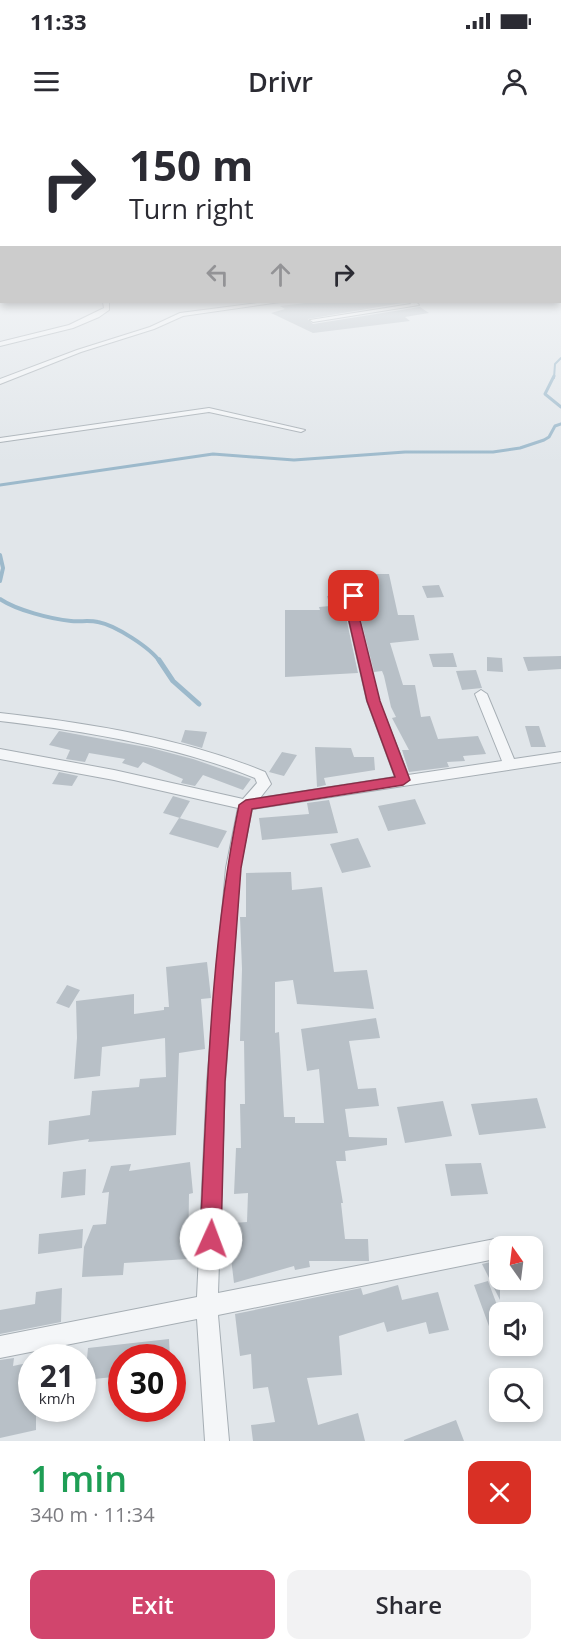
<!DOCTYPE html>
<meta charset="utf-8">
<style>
:root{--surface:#fff;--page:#f2f2f3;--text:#2b2b33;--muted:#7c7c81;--accent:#d1456d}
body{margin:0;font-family:"Open Sans",sans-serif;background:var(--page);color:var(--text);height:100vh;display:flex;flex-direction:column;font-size:22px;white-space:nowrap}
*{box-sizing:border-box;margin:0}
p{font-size:20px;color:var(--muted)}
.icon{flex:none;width:33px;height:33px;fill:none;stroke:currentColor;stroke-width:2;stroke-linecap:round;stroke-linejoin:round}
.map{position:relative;height:1321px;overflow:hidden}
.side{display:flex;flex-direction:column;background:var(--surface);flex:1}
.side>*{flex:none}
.guide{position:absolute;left:0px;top:0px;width:561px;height:183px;box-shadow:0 3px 9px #0003;background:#fff;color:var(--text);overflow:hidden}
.needle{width:39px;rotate:346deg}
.tools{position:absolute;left:489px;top:1116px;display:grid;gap:12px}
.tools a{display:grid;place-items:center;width:54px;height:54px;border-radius:12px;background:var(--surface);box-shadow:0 3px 9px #0003;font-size:30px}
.speed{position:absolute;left:18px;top:1224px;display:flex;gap:12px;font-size:30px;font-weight:700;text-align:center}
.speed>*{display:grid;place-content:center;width:78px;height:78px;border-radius:50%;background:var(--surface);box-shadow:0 3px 9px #0003;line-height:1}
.speed small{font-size:15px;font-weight:400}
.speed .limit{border:9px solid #d22;background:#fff;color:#111}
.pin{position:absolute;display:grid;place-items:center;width:51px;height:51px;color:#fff;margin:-26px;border-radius:12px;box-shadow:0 3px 9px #0006}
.me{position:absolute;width:66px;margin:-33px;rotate:2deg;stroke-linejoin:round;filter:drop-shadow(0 0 4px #0008)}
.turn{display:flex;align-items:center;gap:21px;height:126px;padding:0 30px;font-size:27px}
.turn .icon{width:78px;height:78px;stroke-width:2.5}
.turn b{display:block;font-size:42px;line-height:51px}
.lanes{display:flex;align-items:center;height:57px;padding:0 30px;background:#0003;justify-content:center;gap:30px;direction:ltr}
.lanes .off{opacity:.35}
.round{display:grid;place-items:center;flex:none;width:63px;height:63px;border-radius:12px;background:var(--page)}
.summary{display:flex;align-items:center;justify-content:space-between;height:102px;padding:0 30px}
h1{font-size:36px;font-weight:600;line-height:45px;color:#1e9e55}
.cta{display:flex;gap:12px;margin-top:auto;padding:12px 30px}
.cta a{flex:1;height:69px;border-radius:12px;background:var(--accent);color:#fff;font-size:24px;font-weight:600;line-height:69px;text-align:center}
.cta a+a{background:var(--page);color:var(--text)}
.status{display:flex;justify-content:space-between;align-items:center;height:42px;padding:0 30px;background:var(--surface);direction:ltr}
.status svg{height:16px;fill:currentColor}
header{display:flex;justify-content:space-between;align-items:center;height:78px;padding:0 30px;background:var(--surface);font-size:27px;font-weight:600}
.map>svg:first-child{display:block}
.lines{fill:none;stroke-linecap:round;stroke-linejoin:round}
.stream-far3{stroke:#9cb9cb;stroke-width:2}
.stream-far2{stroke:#9cb9cb;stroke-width:3}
.stream-far1{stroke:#9cb9cb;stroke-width:4}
.stream{stroke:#9cb9cb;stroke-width:5}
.building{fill:#b8c0c7}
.minor-casing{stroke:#a6aeb4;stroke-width:2}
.minor{fill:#f4f6f8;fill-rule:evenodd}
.route{fill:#d1456d;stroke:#882d47;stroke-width:1.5}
</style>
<div class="status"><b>11:33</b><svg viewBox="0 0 49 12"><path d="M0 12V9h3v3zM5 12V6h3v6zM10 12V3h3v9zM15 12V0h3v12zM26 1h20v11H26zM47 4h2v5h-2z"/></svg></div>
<header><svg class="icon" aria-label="menu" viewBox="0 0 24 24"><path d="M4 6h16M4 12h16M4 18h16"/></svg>Drivr<svg class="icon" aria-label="person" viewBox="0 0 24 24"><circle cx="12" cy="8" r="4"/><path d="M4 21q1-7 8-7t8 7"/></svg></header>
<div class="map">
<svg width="561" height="1321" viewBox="0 0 561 1321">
<rect width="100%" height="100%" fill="#e1e6ea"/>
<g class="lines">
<path class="stream-far3" d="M554,258L555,244L561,238"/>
<path class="stream-far2" d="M554,256L545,274L561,287
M0,365L213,334L294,340L405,332H493L520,328L544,320L549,317L555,306L561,304"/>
<path class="stream-far1" d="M0,435L3,448L0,461
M0,479C16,490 51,499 71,501C80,502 89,500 98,502C115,505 151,528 160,542"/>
<path class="stream" d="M159,540L173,561L199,584"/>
</g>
<path class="building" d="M314,182L322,183L408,182L308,199L313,204L420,187L429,193L405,197L410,201L313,213L271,193L285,189L280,186Z
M359,454H389L398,495H414L419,520L390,523L403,565H415L421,597L430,596L438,619L478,616L486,634L463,636L465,641L447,642L449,647L409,652L402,630H409L392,598L396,597L391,587L384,556L382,551L374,552L358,488L361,473Z
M439,465L444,477L427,478L422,466Z
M346,475L344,488L358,553L285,557V490H320L319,487L330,486L327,476Z
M453,533L457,547H433L429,534Z
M561,536V549L545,550L528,551L523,537Z
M487,537L502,538L503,552L487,551Z
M476,550L482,568L462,570L456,551Z
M525,606H539L546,627H531Z
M185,610L207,612L202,628L181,622Z
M59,611L151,628L193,639L251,659L243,670L203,655L195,666L181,663L183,659L143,642L138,648L122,643L125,639L89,633L85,642L66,639L70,630L49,625Z
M315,627L351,628L354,637H374L375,650L324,658L326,665L317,667Z
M282,632L297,635L284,656L269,652Z
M59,652L78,656L72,666L52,664Z
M173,676L190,681L180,698L163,693Z
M415,679L426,704L388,711L378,686Z
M329,680L338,713L262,720L259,698L309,694L307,683Z
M179,698L227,711L218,728L169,714Z
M358,718L371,747L342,753L330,724Z
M291,752L292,770L322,767L334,852L367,850L374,889L297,884L293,860L275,862V913L279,912L284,997H295V1003H324L319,949L307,951L301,909L376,898L380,918L349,921L358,969L376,968L379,986L345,989L349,1017L387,1018V1025L345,1031L346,1041H336L343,1083H341L345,1119H368L369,1141H309L310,1147L295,1150L294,1146L234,1163L231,1138L233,1103L247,1102L248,1073L234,1074L236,1028H241L240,984H245L244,921H240L242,849L240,797H246V753Z
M207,842L211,878L201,879L205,929L179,933L176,1015L88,1022L89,1019L48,1025L49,1001L90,995L92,971L139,967L140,959L166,957L165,918L102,927L100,956L74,959L77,918L76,881L134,874V894L164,890V887H169L166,847Z
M67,865L80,870L69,888L56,883Z
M537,978L546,1008L479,1015L471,984Z
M443,981L452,1016L405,1023L397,987Z
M190,1042L193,1073L189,1074L188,1139L124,1143L123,1155L82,1157L84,1127L93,1105L106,1104L109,1072L102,1073L111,1046L131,1044L129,1051Z
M481,1043L488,1074L451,1076L445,1044Z
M86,1049L85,1075L61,1078L63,1052Z
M83,1109L82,1128L38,1134L39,1114Z
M500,1140V1180L482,1144Z
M488,1161L500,1193V1230L498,1231L474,1165Z
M398,1165L402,1180L438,1172L449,1210L429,1214L426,1202L387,1212L384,1202L339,1216L342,1255L307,1258L318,1305L358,1293L365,1321H253L251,1305L275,1302L268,1267L253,1269L251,1234L240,1236L235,1194L361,1168L363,1175Z
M62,1168L61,1202L0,1214V1190L35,1184L36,1172Z
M169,1219L170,1238H122V1256L85,1260L88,1228Z
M14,1238L13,1246L32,1242V1288H36V1310L0,1318V1240Z
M456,1300L464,1321H404V1320Z"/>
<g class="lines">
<defs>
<path id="minor" d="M103,182H109V190L99,197L73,208L0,226V222L69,205L104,188Z
M266,182H280L183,196L154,209L81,232L0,264V259L77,230L150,207L180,193Z
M410,182H416L419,185L313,202L310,200L411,184Z
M209,288L305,310L301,312L209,292L0,322V318Z
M348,453L353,456L359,472L356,488L379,581L408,655L502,641L475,574L481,570L487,574L514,639L561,632V642L252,689L240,748L225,962L218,1173L500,1118L507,1121L510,1126H500V1138L218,1195L229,1321H205L197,1199L0,1238V1216L197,1177L207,962L226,748L238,688L114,660L0,639V629L114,650L243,679L257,663L255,658C177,626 84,611 0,601V593C88,603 183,618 265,652L271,664L260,678L395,657L367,581L346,488L349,472L343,456Z"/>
</defs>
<use href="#minor" class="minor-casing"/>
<use href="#minor" class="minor"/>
</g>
<linearGradient id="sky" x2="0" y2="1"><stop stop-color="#89b6dc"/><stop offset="0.46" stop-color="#f2f4f6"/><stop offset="1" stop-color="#f2f4f6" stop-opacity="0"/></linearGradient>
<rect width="561" height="343" fill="url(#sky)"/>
<path class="route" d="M354,472L359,476L357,488L380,581L410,660L403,665L252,689L241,748L225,962L221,1119L218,1126L211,1129L204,1126L200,1119C207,976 210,825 239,685L246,680L395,657L367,581L346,488L348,476Z"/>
</svg>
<div class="tools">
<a><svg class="needle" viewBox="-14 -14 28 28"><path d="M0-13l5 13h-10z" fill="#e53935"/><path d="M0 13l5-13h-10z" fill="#7c7c81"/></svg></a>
<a><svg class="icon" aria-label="sound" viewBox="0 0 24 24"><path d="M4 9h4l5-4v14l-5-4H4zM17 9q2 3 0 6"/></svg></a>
<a><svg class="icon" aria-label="search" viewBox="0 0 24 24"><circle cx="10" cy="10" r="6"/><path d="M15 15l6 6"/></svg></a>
</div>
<div class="speed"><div>21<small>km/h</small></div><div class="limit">30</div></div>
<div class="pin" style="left:354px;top:476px;background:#d93025"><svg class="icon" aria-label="arrive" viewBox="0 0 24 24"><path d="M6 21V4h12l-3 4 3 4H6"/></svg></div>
<svg class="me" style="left:211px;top:1119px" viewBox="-20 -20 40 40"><circle r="19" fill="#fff"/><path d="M0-13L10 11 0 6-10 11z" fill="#d1456d"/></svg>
<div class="guide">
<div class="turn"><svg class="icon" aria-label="right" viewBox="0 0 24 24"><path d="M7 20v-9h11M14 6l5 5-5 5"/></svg><div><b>150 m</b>Turn right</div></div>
<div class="lanes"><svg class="icon off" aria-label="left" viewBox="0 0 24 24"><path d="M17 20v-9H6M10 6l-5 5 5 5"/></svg><svg class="icon off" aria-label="ahead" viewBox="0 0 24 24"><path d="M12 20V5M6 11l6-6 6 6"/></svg><svg class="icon" aria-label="right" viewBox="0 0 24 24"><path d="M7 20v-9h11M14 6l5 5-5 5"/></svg></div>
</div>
</div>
<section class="side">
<div class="summary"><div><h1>1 min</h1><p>340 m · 11:34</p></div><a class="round" style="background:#d93025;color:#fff"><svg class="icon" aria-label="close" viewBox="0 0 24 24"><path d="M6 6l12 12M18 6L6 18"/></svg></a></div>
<div class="cta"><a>Exit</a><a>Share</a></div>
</section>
